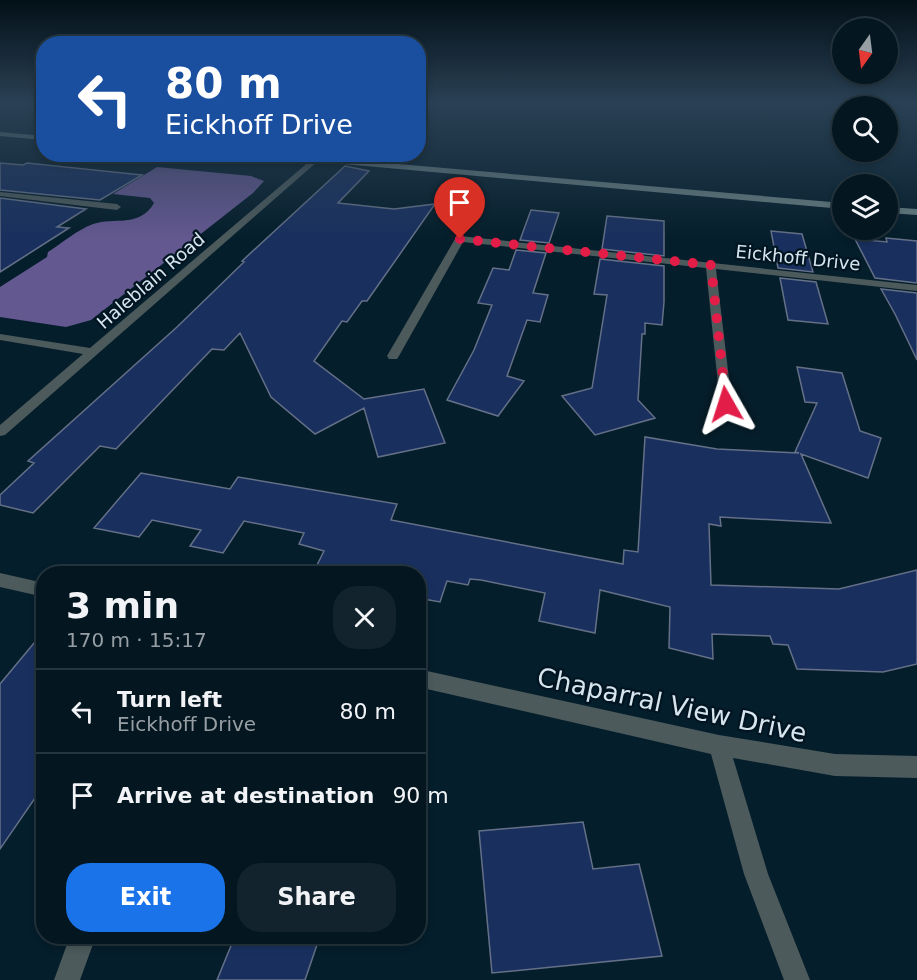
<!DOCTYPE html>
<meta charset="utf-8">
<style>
:root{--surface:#041620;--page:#12232d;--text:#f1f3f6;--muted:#979fa5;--line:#25353e;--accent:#1a73e8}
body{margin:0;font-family:"DejaVu Sans",sans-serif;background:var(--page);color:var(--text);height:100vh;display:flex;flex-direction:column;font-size:22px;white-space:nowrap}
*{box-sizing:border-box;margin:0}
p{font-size:20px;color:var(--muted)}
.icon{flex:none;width:33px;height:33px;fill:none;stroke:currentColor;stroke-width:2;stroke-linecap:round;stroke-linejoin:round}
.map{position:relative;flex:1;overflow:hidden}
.drawer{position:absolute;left:36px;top:566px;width:390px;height:378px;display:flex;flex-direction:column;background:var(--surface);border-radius:24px;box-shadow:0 3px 9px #0003,0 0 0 2px var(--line)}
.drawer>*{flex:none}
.top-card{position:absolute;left:36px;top:36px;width:390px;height:126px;border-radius:24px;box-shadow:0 3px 9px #0003,0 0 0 2px var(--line);background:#1a4fa0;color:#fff;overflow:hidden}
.needle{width:39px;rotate:194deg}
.buttons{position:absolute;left:832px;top:18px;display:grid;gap:12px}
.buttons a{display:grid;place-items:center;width:66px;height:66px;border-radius:50%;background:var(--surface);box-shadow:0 3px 9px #0003,0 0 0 2px var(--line);font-size:30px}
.pin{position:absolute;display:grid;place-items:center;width:51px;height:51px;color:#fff;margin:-62px -26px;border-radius:50% 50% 50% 0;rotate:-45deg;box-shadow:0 0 6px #0007}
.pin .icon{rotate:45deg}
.me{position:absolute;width:66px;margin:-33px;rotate:354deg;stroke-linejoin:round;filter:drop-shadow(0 0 4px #0008)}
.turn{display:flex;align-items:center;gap:21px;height:126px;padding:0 30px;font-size:27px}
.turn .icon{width:78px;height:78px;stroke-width:2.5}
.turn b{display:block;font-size:42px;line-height:51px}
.round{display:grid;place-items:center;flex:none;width:63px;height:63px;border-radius:24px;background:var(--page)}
.summary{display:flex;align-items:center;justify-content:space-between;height:102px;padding:0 30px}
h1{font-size:36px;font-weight:800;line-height:45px}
.action{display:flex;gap:12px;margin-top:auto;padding:12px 30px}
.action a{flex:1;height:69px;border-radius:24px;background:var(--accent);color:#fff;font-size:24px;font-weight:800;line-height:69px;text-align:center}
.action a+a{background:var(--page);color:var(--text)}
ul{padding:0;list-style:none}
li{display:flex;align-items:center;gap:18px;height:84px;padding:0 30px;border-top:2px solid var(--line)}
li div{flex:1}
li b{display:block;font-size:22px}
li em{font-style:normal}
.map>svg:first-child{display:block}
.water{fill:#645890}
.building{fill:#19305f;stroke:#647087;stroke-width:1.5}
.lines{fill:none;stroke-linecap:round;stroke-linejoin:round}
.street{fill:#4c5a5b;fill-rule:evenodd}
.secondary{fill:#677e80;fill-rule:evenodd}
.route{stroke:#e11d48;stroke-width:10;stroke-dasharray:0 18}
.labels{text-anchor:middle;stroke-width:4.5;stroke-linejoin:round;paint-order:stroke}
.far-street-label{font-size:18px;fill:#d7e5ee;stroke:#001521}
.near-street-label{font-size:26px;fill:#d7e5ee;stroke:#001521}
</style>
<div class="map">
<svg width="917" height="980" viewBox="0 0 917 980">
<rect width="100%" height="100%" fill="#051e2b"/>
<path class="water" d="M157,167L251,176L264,181L253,193L91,320L66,327L0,317V287L47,257L48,252C62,243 77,230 93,224C114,217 140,228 154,203L150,198L113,194Z"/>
<path class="building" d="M0,163L23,165L27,163L142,175L100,200L0,190Z
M345,166L369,171L338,203L394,209L435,204L367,301H362L347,322L342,321L314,361L364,399L424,389L445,443L378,457L364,408L315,434L271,397L240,333L224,350L212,349L116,449L100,446L33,513L0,505V495L34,463L28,461L177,327L244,262L242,261Z
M0,198L86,209L57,227L69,228L0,272Z
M531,210L559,213L549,243L520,240Z
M607,216L664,221V256L602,249Z
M771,231L802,234L813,272L778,268Z
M886,238L917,241V283L875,278L855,239L887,242Z
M516,250L546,253L533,293L548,295L540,322L527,320L507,376L524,381L498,416L447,400L474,350L492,305L478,303L493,268L509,270Z
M600,259L664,266V302L662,325L645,323V334H642L638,400L655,418L595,435L562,396L592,388L607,295L594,294Z
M780,278L816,282L828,324L788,320Z
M881,289L917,293V360L895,314Z
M797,367L842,373L860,431L881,438L868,478L801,454L831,523L720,517L721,526L709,524L711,585L839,589L917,570V664L883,672L797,669L788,645L773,644L770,636L712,634L713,659L669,648L670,607L600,590L595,633L539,621L545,593L481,580L470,579L468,585L447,581L440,602L418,598V573H313L324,551L299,544L304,533L244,521L223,553L190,546L201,530L152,520L139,537L94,528L141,473L230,489L238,477L397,504L391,520L623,564L624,550L638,552L645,437L717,449L799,453L795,452L817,403L805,402Z
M44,631V785L0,849V684Z
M583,822L593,869L639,864L662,956L492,973L479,831Z
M235,936H320L305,980H217Z"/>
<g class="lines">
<path class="street" d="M0,103H9L0,107Z
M318,154H326L5,435L0,436V425L83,354L0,340V334L90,348Z
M0,192L117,204L121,207L117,210L0,196Z
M460,236L917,285V291L716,269L732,404L726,408L720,404L706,268L463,242L399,356L397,359H389L387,356L455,239Z
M0,573L44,583V597L0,587Z
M418,669L719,735L835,754L917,756V778L835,776L733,758L768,874L810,980H784L744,874L711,754L418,687Z
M70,936H96L80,980H54Z"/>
<path class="secondary" d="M0,132L44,136V140L0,136Z
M232,154L318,157L843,203V209Z
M888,207L917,209V215L888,213Z"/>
</g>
<linearGradient id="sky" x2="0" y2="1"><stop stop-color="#031018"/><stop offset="0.43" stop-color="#2a4155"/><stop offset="1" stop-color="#2a4155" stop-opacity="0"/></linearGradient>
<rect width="917" height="240" fill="url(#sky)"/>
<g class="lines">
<path class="route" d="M460,239L711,265L726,404"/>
</g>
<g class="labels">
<g class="far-street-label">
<text transform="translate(798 258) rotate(6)" y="6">Eickhoff Drive</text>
<text transform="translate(151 281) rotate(-41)" y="6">Haleblain Road</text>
</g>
<g class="near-street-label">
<text transform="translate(672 705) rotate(12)" y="9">Chaparral View Drive</text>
</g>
</g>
</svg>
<div class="buttons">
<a><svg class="needle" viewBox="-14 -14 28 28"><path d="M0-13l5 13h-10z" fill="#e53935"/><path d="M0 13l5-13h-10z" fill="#979fa5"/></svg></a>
<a><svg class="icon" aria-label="search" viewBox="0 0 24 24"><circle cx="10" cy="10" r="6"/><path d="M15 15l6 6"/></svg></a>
<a><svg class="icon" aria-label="layers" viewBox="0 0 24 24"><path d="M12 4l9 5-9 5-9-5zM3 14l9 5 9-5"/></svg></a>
</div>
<div class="pin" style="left:460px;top:239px;background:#d93025"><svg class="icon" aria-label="arrive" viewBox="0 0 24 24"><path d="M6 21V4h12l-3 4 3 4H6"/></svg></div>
<svg class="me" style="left:726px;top:404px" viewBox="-20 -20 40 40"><path d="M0-17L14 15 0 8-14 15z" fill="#e11d48" stroke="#fff" stroke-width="4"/></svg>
<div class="top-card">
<div class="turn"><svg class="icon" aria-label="left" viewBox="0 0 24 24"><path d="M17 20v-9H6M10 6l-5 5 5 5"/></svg><div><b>80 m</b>Eickhoff Drive</div></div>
</div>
<section class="drawer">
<div class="summary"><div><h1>3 min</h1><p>170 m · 15:17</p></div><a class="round"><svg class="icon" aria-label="close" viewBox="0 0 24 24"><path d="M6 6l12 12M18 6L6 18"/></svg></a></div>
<ul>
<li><svg class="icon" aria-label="left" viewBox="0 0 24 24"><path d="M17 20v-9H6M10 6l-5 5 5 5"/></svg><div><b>Turn left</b><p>Eickhoff Drive</p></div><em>80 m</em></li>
<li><svg class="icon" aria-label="arrive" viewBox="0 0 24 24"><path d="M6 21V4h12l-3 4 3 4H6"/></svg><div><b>Arrive at destination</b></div><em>90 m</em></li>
</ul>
<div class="action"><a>Exit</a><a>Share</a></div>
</section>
</div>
